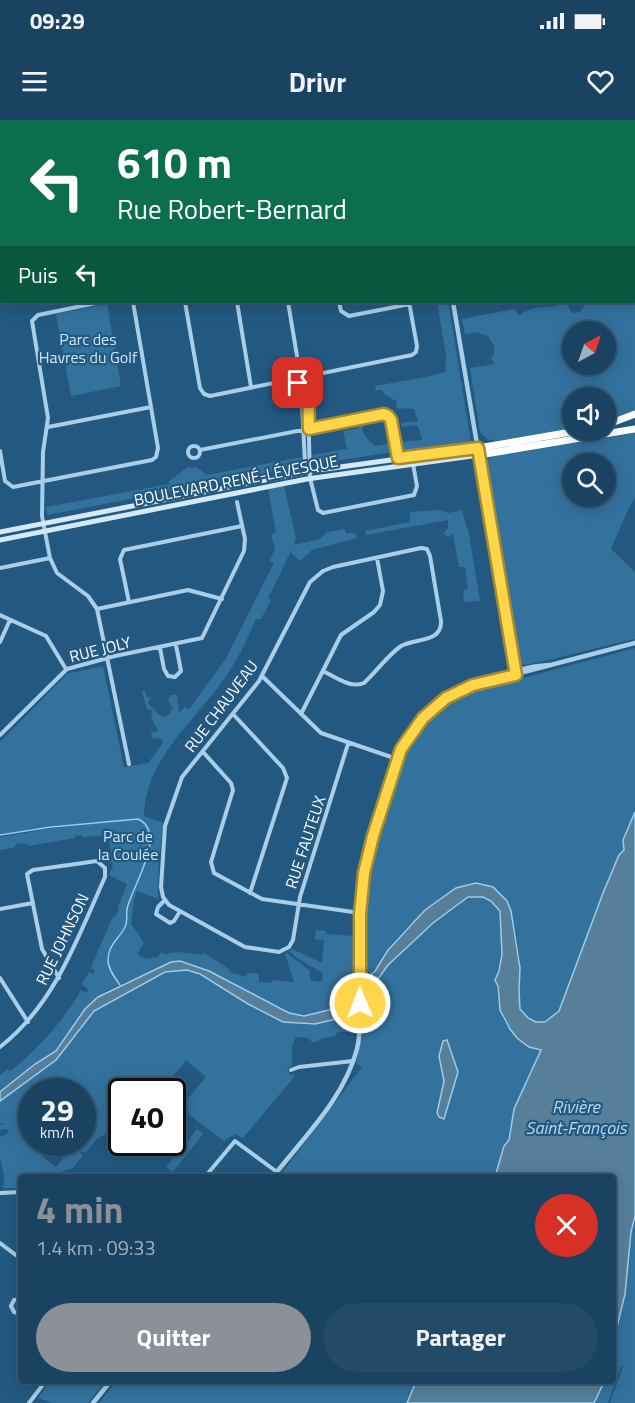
<!DOCTYPE html>
<html lang="fr">
<meta charset="utf-8">
<style>
:root{--surface:#1a4361;--page:#234a67;--text:#f1f3f6;--muted:#9fb0bd;--line:#385c76;--accent:#8c9099}
body{margin:0;font-family:"Titillium Web",sans-serif;background:var(--page);color:var(--text);height:100vh;display:flex;flex-direction:column;font-size:22px;white-space:nowrap}
*{box-sizing:border-box;margin:0}
p{font-size:20px;color:var(--muted)}
.icon{flex:none;width:33px;height:33px;fill:none;stroke:currentColor;stroke-width:2;stroke-linecap:round;stroke-linejoin:round}
.map{position:relative;flex:1;overflow:hidden}
.side{position:absolute;left:18px;top:1054px;width:598px;height:210px;display:flex;flex-direction:column;background:var(--surface);border-radius:6px;box-shadow:0 3px 15px #0003,0 0 0 2px var(--line)}
.side>*{flex:none}
.banner{position:absolute;left:0px;top:0px;width:636px;height:183px;box-shadow:0 3px 15px #0003,0 0 0 2px var(--line);background:#0b6e4f;color:#fff;overflow:hidden}
.needle{width:39px;rotate:40deg}
.tools{position:absolute;left:562px;top:201px;display:grid;gap:12px}
.tools a{display:grid;place-items:center;width:54px;height:54px;border-radius:50%;background:var(--surface);box-shadow:0 3px 15px #0003,0 0 0 2px var(--line);font-size:30px}
.speed{position:absolute;left:18px;top:958px;display:flex;gap:12px;font-size:30px;font-weight:700;text-align:center}
.speed>*{display:grid;place-content:center;width:78px;height:78px;border-radius:50%;background:var(--surface);box-shadow:0 3px 15px #0003,0 0 0 2px var(--line);line-height:1}
.speed small{font-size:15px;font-weight:400}
.speed .limit{border:3px solid #111;border-radius:9px;background:#fff;color:#111}
.pin{position:absolute;display:grid;place-items:center;width:51px;height:51px;color:#fff;margin:-26px;border-radius:12px;box-shadow:0 3px 9px #0006}
.me{position:absolute;width:66px;margin:-33px;rotate:359deg;stroke-linejoin:round;filter:drop-shadow(0 0 4px #0008)}
.turn{display:flex;align-items:center;gap:21px;height:126px;padding:0 18px;font-size:27px}
.turn .icon{width:78px;height:78px;stroke-width:2.5}
.turn b{display:block;font-size:42px;line-height:51px}
.then{display:flex;align-items:center;height:57px;padding:0 18px;background:#0003;gap:12px;font-size:22px}
.round{display:grid;place-items:center;flex:none;width:63px;height:63px;border-radius:32px;background:var(--page)}
.head{display:flex;align-items:center;justify-content:space-between;height:102px;padding:0 18px}
h1{font-size:36px;font-weight:700;line-height:45px;color:var(--accent)}
.primary-button{display:flex;gap:12px;margin-top:auto;padding:12px 18px}
.primary-button a{flex:1;height:69px;border-radius:36px;background:var(--accent);color:#fff;font-size:24px;font-weight:700;line-height:69px;text-align:center}
.primary-button a+a{background:var(--page);color:var(--text)}
.status{display:flex;justify-content:space-between;align-items:center;height:42px;padding:0 30px;background:var(--surface);direction:ltr}
.status svg{height:16px;fill:currentColor}
header{display:flex;justify-content:space-between;align-items:center;height:78px;padding:0 18px;background:var(--surface);font-size:27px;font-weight:700}
.map>svg:first-child{display:block}
.green{fill:#33729d;fill-rule:evenodd}
.water{fill:#577f9a;stroke:#9ecbe8;stroke-width:1.5}
.lines{fill:none;stroke-linecap:round;stroke-linejoin:round}
.stream{stroke:#9ecbe8;stroke-width:1.5}
.minor{stroke:#aacee7;stroke-width:4}
.tertiary{stroke:#aacee7;stroke-width:4.5}
.secondary{stroke:#d4e8f6;stroke-width:5}
.motorway{stroke:#fff;stroke-width:7}
.route-casing{stroke:#a68a30;stroke-width:15}
.route{stroke:#ffd54a;stroke-width:10}
.labels{text-anchor:middle;stroke-width:4.5;stroke-linejoin:round;paint-order:stroke}
.park-label{font-size:16px;fill:#cde5f6;stroke:#235981}
.street-label{font-size:16px;fill:#fff;stroke:#235981}
.water-label{font-size:18px;font-style:italic;fill:#b5d8ef;stroke:#235981}
</style>
<div class="status"><b>09:29</b><svg viewBox="0 0 49 12"><path d="M0 12V9h3v3zM5 12V6h3v6zM10 12V3h3v9zM15 12V0h3v12zM26 1h20v11H26zM47 4h2v5h-2z"/></svg></div>
<header><svg class="icon" aria-label="menu" viewBox="0 0 24 24"><path d="M4 6h16M4 12h16M4 18h16"/></svg>Drivr<svg class="icon" aria-label="heart" viewBox="0 0 24 24"><path d="M12 20l-8-8c-3-5 5-10 8-4 3-6 11-1 8 4z"/></svg></header>
<div class="map">
<svg width="635" height="1283" viewBox="0 0 635 1283">
<rect width="100%" height="100%" fill="#235981"/>
<path class="green" d="M437,182H448L449,186L471,323L470,325L401,331L398,322L422,320L419,308L416,305L402,307L401,303L418,301L414,289L396,288L397,280H394L384,274L382,270H376L375,266L421,258L445,252L446,235Z
M557,182C573,182 566,185 572,193L580,192L587,182H633L635,185V290L606,302V278H573V309L495,321L487,319L480,312L470,248L494,244L491,237L494,234V226L488,216L481,214L479,212L465,214L462,199L514,189L519,196C528,187 543,187 557,186ZM573,212H606V244H573Z
M107,184L121,266L71,276L56,194Z
M361,305H363L364,307L362,308C363,315 369,321 375,326L392,323L393,332L314,344L312,335L347,329L343,311L358,308Z
M635,313V377L629,387L611,429L635,452V519L527,545L521,544L517,540L486,341L491,336ZM573,344H606V376H573Z
M302,337L303,346L47,395L46,387L170,364L169,361L188,347L189,348L196,347L207,355Z
M284,366L296,418L294,425L320,419L327,412L345,409L346,413H355L357,418L312,430L300,441L292,434L291,431L268,478L271,480L261,499H256C248,517 240,535 229,552C199,598 145,637 144,696L163,703L160,734L156,733V735L159,736L158,777V779L137,771L134,780L131,804L144,823L137,834L145,839L158,837L161,832L164,834L179,832L202,835L204,833L229,849V852L246,857L247,853L259,854V862L271,863L272,860L294,862L285,834L287,833L310,851V860L322,862L323,853L295,837L290,831L292,829L322,843L324,820L315,819L316,810L326,811V814L355,816L356,868L350,876L346,881L318,895L304,896L289,893L209,851L180,841L171,842L106,871L90,883L56,931L35,944L0,972V955L8,949L10,951C39,929 63,901 81,870L86,873L89,870L82,864L89,852L93,854L95,851L91,847L113,796L115,797L119,788L118,787L127,764L109,755L113,746L110,739L112,737L108,715L82,717V715L75,716V718L28,726L27,724L18,723L13,728L0,730V717L60,707L112,701L52,706L0,714V622L67,554L103,546L124,647L148,643L163,623L162,619L152,618L151,613L158,611L151,597L153,590H148L145,583L142,571H145L146,576L150,578L148,583C152,588 159,596 165,597L170,594L171,590H174L168,581L171,575H177L179,593L185,587L189,589L225,540L274,443L269,441L275,430L271,414L276,412L268,369Z
M439,390L448,393L462,390L467,409H468L480,481L464,482L463,471L468,469L465,447H459L453,414L448,417L443,413L448,408V400L366,415L365,411L410,402V392Z
M635,528V692L623,720L624,730L619,735L603,773L559,891C556,894 553,898 549,900C538,907 523,897 520,886C517,875 520,862 520,850C520,831 513,778 495,769C491,767 483,763 478,763C455,759 401,811 388,829C379,841 374,852 363,862C362,818 363,773 372,730C377,707 385,685 392,664C401,639 408,615 428,596C452,573 480,567 511,559L512,561Z
M476,775C484,777 496,781 499,790C505,805 501,848 495,860C499,867 497,875 498,883C504,912 519,917 541,930L512,998L509,1020L504,1026L495,1057L278,1058L362,947L356,943L362,915L363,880L373,865L388,845L433,803L468,777Z
M179,850C196,851 207,859 221,868C251,887 285,911 323,903C334,900 345,893 356,888V902L347,912H338L335,916L319,919V921L312,922L308,918L295,917L292,928V945L287,949L291,956L293,954L295,956L243,1018L235,1014L224,1021L180,988L206,957L186,940L162,970L163,972H122L121,1005L97,1019L85,1033L78,1030L83,1035L73,1048L63,1051L53,1057L21,1058V1068H3C6,1057 2,1047 0,1038C0,1032 0,1023 0,1017L9,1013L7,1009H1L0,1011V1006L6,1003L0,1004V981L56,940L88,897L101,886L165,852ZM32,972H82V1023H55L67,1033L56,1047L42,1036L52,1023H32Z
M197,1009L203,1014L173,1052L166,1047L181,1030L183,1031L186,1028L184,1026Z
M635,1096V1283H610L623,1247L621,1246L608,1283H594L604,1262H614V1219L625,1174L631,1112Z
M50,1262H105L88,1283H53L38,1278Z
M116,1262H416L407,1283H99Z"/>
<path class="water" d="M635,692V1096L631,1112L625,1174L614,1219V1058L495,1057L504,1026L509,1020L514,989L541,930L529,927L517,918L510,909L500,890L498,866L495,860L499,851L502,834L500,791L491,781L483,777H468L433,803L388,845L358,887L332,900L315,904L283,902L248,884L200,854L187,850L165,852L94,891L56,940L0,981V972L35,944L56,931L85,889L98,877L171,842L180,841L209,851L289,893L304,896L329,890L346,881L355,869L375,851L388,830L425,790L456,768L476,763L493,767L507,781L511,791L520,848L519,870L520,889L528,898L536,902H545L559,891L603,773L619,735L624,730L623,720Z
M447,920L458,952L444,999L439,997L437,993L444,961L439,936L443,921Z
M416,1262H604L594,1283H407Z"/>
<g class="lines">
<path class="stream" d="M0,715L51,707L138,699C169,713 131,768 127,789C126,794 128,802 125,807C119,819 108,825 108,840C108,849 115,858 120,865"/>
<path class="minor" d="M0,149H2
M101,182L38,195L32,201L48,298L43,332L42,396L50,438L57,453L88,476L97,489L129,644
M185,182L200,268L204,274L210,276L412,235L416,232L417,226L409,182
M237,182L251,267
M288,182L299,248L308,281L310,358L318,390L323,393L414,375L417,366L413,344
M339,182L341,191L349,196L410,184
M301,257L299,263L302,284L305,343L308,352
M48,307L151,287
M188 332a6 6 0 1 1 12 0a6 6 0 1 1-12 0Z
M200,330L384,294L389,296L391,300L398,338
M0,331L5,361L13,367L152,340L156,337L158,328L133,182
M0,448L50,438
M129,482L120,439L124,430L242,406
M97,489L188,470L222,479
M0,495L46,516L66,549
M0,522L10,500
M160,528L164,549L168,556L175,557L181,551L176,525
M323,551C335,557 351,569 364,563C376,552 388,535 401,526C415,518 442,523 441,501L430,436L427,429L421,428L333,447L323,451L310,462L259,561L182,657L165,706L161,767L163,777L169,785L245,827L279,832L289,827L293,820L300,777L348,624
M262,556L321,613L397,639
M233,594L283,648L287,658L250,773
M301,594L341,515L374,492L380,485L383,471L377,438
M0,615L67,549L115,536L202,518L244,431L245,419L237,382
M203,632L231,663L233,670L211,742L214,753L262,779L360,793
M165,780L158,787L156,794L170,803L174,801L179,793
M0,789L33,783
M0,858L28,902
M0,927C55,884 77,819 105,757V748L97,741L33,750L27,754L42,829L59,858
M291,950L299,947L353,941
M204,1058L235,1021L277,1052
M0,1073L21,1072
M0,1123L21,1139
M21,1179L14,1180L11,1186L14,1192L21,1194
M29,1283L45,1262"/>
<path class="tertiary" d="M335,0L336,2
M546,0L548,2
M634,67H635
M453,182L516,555
M493,560L635,523
M272,1058C303,1018 344,979 357,929C361,913 360,896 360,879C360,849 358,818 360,788C362,753 371,719 382,686C405,615 413,587 487,561C509,553 525,546 549,545
M93,1283L110,1262"/>
<path class="secondary" d="M0,412L311,351L478,328
M0,420L307,359L479,335"/>
<path class="motorway" d="M473,0L475,2
M496,0L498,2
M634,142L635,143
M634,162L635,163
M634,178L635,179
M606,305L635,294
M478,328L583,310
M479,335L635,309"/>
</g>
<g class="lines">
<defs>
<path id="route" d="M298,263L301,257C311,271 308,293 309,309L384,294L388,296L391,300L398,338L478,328L516,555L473,565L446,578L423,598L401,629L373,716L364,753L360,794V883"/>
</defs>
<use href="#route" class="route-casing"/>
<use href="#route" class="route"/>
</g>
<g class="labels">
<g class="park-label">
<text x="88" y="225">Parc des<tspan x="88" dy="18">Havres du Golf</tspan></text>
<text x="128" y="722">Parc de<tspan x="128" dy="18">la Coulée</tspan></text>
</g>
<g class="street-label">
<text transform="translate(236 360) rotate(-11)" y="6">BOULEVARD RENÉ-LÉVESQUE</text>
<text transform="translate(100 529) rotate(-14)" y="6">RUE JOLY</text>
<text transform="translate(221 586) rotate(-53)" y="6">RUE CHAUVEAU</text>
<text transform="translate(305 722) rotate(-72)" y="6">RUE FAUTEUX</text>
<text transform="translate(62 819) rotate(-64)" y="6">RUE JOHNSON</text>
</g>
<g class="water-label">
<text x="576" y="993">Rivière<tspan x="576" dy="21">Saint-François</tspan></text>
</g>
</g>
</svg>
<div class="tools">
<a><svg class="needle" viewBox="-14 -14 28 28"><path d="M0-13l5 13h-10z" fill="#e53935"/><path d="M0 13l5-13h-10z" fill="#9fb0bd"/></svg></a>
<a><svg class="icon" aria-label="sound" viewBox="0 0 24 24"><path d="M4 9h4l5-4v14l-5-4H4zM17 9q2 3 0 6"/></svg></a>
<a><svg class="icon" aria-label="search" viewBox="0 0 24 24"><circle cx="10" cy="10" r="6"/><path d="M15 15l6 6"/></svg></a>
</div>
<div class="speed"><div>29<small>km/h</small></div><div class="limit">40</div></div>
<div class="pin" style="left:298px;top:263px;background:#d93025"><svg class="icon" aria-label="arrive" viewBox="0 0 24 24"><path d="M6 21V4h12l-3 4 3 4H6"/></svg></div>
<svg class="me" style="left:360px;top:883px" viewBox="-20 -20 40 40"><circle r="17" fill="#ffd54a" stroke="#fff" stroke-width="3"/><path d="M0-11L8 9 0 5-8 9z" fill="#fff"/></svg>
<div class="banner">
<div class="turn"><svg class="icon" aria-label="left" viewBox="0 0 24 24"><path d="M17 20v-9H6M10 6l-5 5 5 5"/></svg><div><b>610 m</b>Rue Robert-Bernard</div></div>
<div class="then">Puis<svg class="icon" aria-label="left" viewBox="0 0 24 24"><path d="M17 20v-9H6M10 6l-5 5 5 5"/></svg></div>
</div>
<section class="side">
<div class="head"><div><h1>4 min</h1><p>1.4 km · 09:33</p></div><a class="round" style="background:#d93025;color:#fff"><svg class="icon" aria-label="close" viewBox="0 0 24 24"><path d="M6 6l12 12M18 6L6 18"/></svg></a></div>
<div class="primary-button"><a>Quitter</a><a>Partager</a></div>
</section>
</div>
